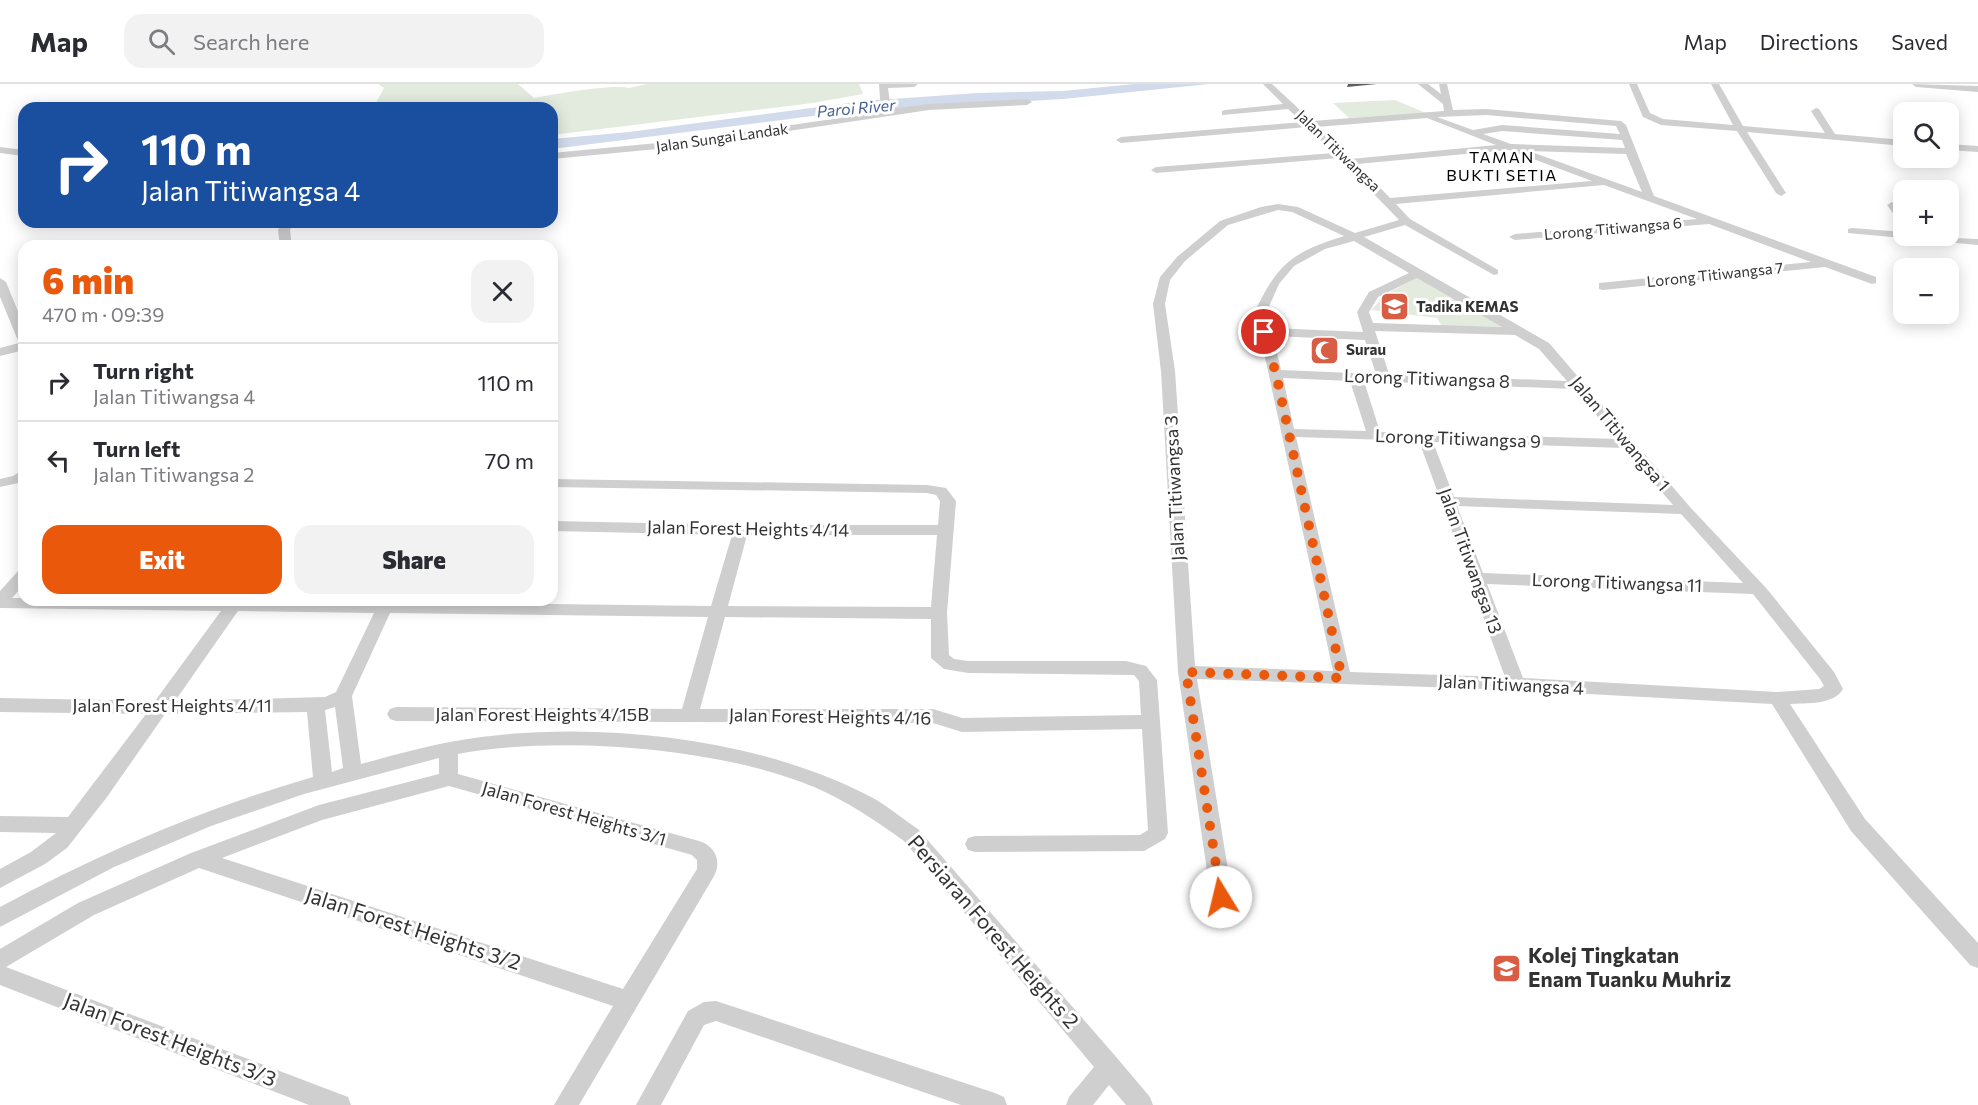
<!DOCTYPE html>
<meta charset="utf-8">
<style>
:root{--surface:#fff;--page:#f2f2f3;--text:#2b2b33;--muted:#7c7c81;--line:#e1e1e2;--accent:#ea580c}
body{margin:0;font-family:Commissioner,sans-serif;background:var(--page);color:var(--text);height:100vh;display:flex;flex-direction:column;font-size:22px;white-space:nowrap}
*{box-sizing:border-box;margin:0}
p{font-size:20px;color:var(--muted)}
.icon{flex:none;width:33px;height:33px;fill:none;stroke:currentColor;stroke-width:2;stroke-linecap:round;stroke-linejoin:round}
.map{position:relative;flex:1;overflow:hidden}
.drawer{position:absolute;left:18px;top:156px;width:540px;height:366px;display:flex;flex-direction:column;background:var(--surface);border-radius:18px;box-shadow:0 3px 15px #0003}
.drawer>*{flex:none}
.hud{position:absolute;left:18px;top:18px;width:540px;height:126px;border-radius:18px;box-shadow:0 3px 15px #0003;background:#1a4fa0;color:#fff;overflow:hidden}
.controls{position:absolute;left:1893px;top:18px;display:grid;gap:12px}
.controls a{display:grid;place-items:center;width:66px;height:66px;border-radius:12px;background:var(--surface);box-shadow:0 3px 15px #0003;font-size:30px}
.pin{position:absolute;display:grid;place-items:center;width:51px;height:51px;color:#fff;margin:-26px;border:3px solid #fff;border-radius:50%;box-shadow:0 2px 6px #0007}
.me{position:absolute;width:66px;margin:-33px;rotate:351deg;stroke-linejoin:round;filter:drop-shadow(0 0 4px #0008)}
.turn{display:flex;align-items:center;gap:21px;height:126px;padding:0 24px;font-size:27px}
.turn .icon{width:78px;height:78px;stroke-width:2.5}
.turn b{display:block;font-size:42px;line-height:51px}
.round{display:grid;place-items:center;flex:none;width:63px;height:63px;border-radius:18px;background:var(--page)}
.head{display:flex;align-items:center;justify-content:space-between;height:102px;padding:0 24px}
h1{font-size:36px;font-weight:800;line-height:45px;color:var(--accent)}
.button{display:flex;gap:12px;margin-top:auto;padding:12px 24px}
.button a{flex:1;height:69px;border-radius:18px;background:var(--accent);color:#fff;font-size:24px;font-weight:800;line-height:69px;text-align:center}
.button a+a{background:var(--page);color:var(--text)}
ul{padding:0;list-style:none}
li{display:flex;align-items:center;gap:18px;height:78px;padding:0 24px;border-top:2px solid var(--line)}
li div{flex:1}
li b{display:block;font-size:22px}
li em{font-style:normal}
header{display:flex;align-items:center;gap:36px;box-sizing:border-box;height:84px;padding:0 30px;background:var(--surface);border-bottom:2px solid var(--line)}
header strong{font-size:28px}
nav{display:flex;gap:33px;margin-inline-start:auto;font-size:21px}
.search{width:420px;height:54px;background:var(--page);display:flex;align-items:center;gap:15px;box-sizing:border-box;padding:0 21px;border-radius:18px;color:var(--muted);font-size:22px}
.map>svg:first-child{display:block}
.green{fill:#e3ebdf}
.water{fill:#d1dbeb}
.lines{fill:none;stroke-linecap:round;stroke-linejoin:round}
.minor{fill:#cfcfcf;fill-rule:evenodd}
.shaded-wall{fill:#5e5e5e}
.route{stroke:#ea580c;stroke-width:10;stroke-dasharray:0 18}
.labels{text-anchor:middle;stroke-width:6;stroke-linejoin:round;paint-order:stroke}
.far-street-label{font-size:15px;fill:#323232;stroke:#fff}
.far-poi-label{font-size:15px;font-weight:bold;fill:#323232;stroke:#fff;text-anchor:start}
.far-water-label{font-size:16px;font-style:italic;fill:#456190;stroke:#fff}
.far-neighbourhood-label{font-size:16px;letter-spacing:1.5px;fill:#000;stroke:#fff}
.street-label{font-size:18px;fill:#323232;stroke:#fff}
.near-street-label{font-size:21px;fill:#323232;stroke:#fff}
.near-poi-label{font-size:21px;font-weight:bold;fill:#323232;stroke:#fff;text-anchor:start}
</style>
<header>
<strong>Map</strong>
<div class="search"><svg class="icon" aria-label="search" viewBox="0 0 24 24"><circle cx="10" cy="10" r="6"/><path d="M15 15l6 6"/></svg>Search here</div>
<nav><a>Map</a><a>Directions</a><a>Saved</a></nav>
</header>
<div class="map">
<svg width="1978" height="1021" viewBox="0 0 1978 1021">
<rect width="100%" height="100%" fill="#fff"/>
<path class="green" d="M378,0H518L534,14C556,10 612,0 629,4L647,0H859L863,10L813,19L552,51V24H373L384,4Z
M1395,16L1426,29L1349,34L1333,19Z
M1419,193L1508,243L1442,242L1437,234L1371,226L1386,210Z"/>
<path class="water" d="M1134,0H1209L1063,15L844,28L552,65V55L629,48L864,17L977,9L1063,7Z"/>
<g class="lines">
<path class="minor" d="M879,0H918L914,3L888,4L891,25L929,20L1027,15L1032,18L1027,21L929,26L689,62L552,75V69L689,56L881,28Z
M1263,0H1272L1312,37L1444,27L1443,20L1418,0H1428L1441,10L1439,0H1447L1453,26L1486,25L1621,37L1626,41L1654,112L1876,193V199L1872,200L1825,183L1603,206L1599,205V199L1811,178L1709,140L1515,156L1509,153L1515,150L1697,135L1604,101L1396,120L1410,135L1498,186V190L1494,191L1405,141L1364,153L1549,259L1690,423L1767,505L1834,588L1843,605C1834,621 1806,619 1790,620L1865,735L1978,859V884L1970,881L1851,747L1772,620L1516,606L1197,595L1236,835L1233,841L1225,844L1217,841L1214,835L1178,588L1161,287L1153,220L1160,193L1177,173L1220,137L1261,123L1278,120L1298,123L1355,149L1399,136L1339,74L1156,89L1151,86L1156,83L1334,69L1307,43L1121,59L1116,56L1121,53L1302,38L1288,25L1222,31V27L1225,26L1283,20ZM1486,31L1616,42L1620,50L1502,41L1473,46L1437,33ZM1427,34L1496,61L1351,75L1317,43ZM1502,47L1622,56L1625,64L1511,60L1483,50ZM1509,66L1592,97L1390,114L1357,80ZM1529,67L1626,70L1642,108ZM1278,126L1292,128L1344,152C1293,168 1278,179 1255,227L1333,587L1195,582L1175,287L1165,220L1170,196L1185,177L1228,141ZM1354,157L1409,189L1369,208L1357,228L1363,248L1271,244L1267,227L1279,200L1294,182L1325,165ZM1417,194L1502,243L1373,239L1369,228L1378,213ZM1375,247L1515,251L1539,265L1567,297L1389,290ZM1273,252L1365,256L1376,290L1281,286ZM1283,294L1350,297L1366,347L1294,345ZM1364,297L1574,305L1617,355L1380,348ZM1296,353L1419,357L1505,593L1350,588ZM1433,358L1624,364L1673,421L1454,413ZM1457,422L1681,430L1743,499L1483,489ZM1487,500L1753,510L1820,595L1824,602L1819,605L1777,608L1523,594Z
M1629,0H1637L1650,29L1663,35L1733,41L1711,0H1719L1743,42L1825,49L1811,27L1816,24L1819,25L1835,50L1904,56V62L1747,48L1786,109L1781,112L1776,109L1737,47L1661,41L1643,33Z
M1912,0L1978,2V8L1916,3Z
M1903,33L1904,39L1900,38L1898,36Z
M1948,60L1978,62V68L1948,66Z
M0,63L24,66V72L0,69Z
M1892,118C1902,121 1904,131 1904,140L1900,139L1887,121Z
M283,138H293L290,146L292,162H280L278,146Z
M1852,144L1904,148V152L1978,155V161L1848,149V145Z
M0,194L6,198L24,242V266L0,272V264L19,259L0,213Z
M24,385L23,398L0,403V395L13,392Z
M552,395L927,401L946,404L956,417L947,529L949,571L954,575L968,577H1126L1146,582L1157,596L1168,749L1165,755L1144,767L975,768L968,766L965,760L968,754L975,752L1140,751L1148,746L1142,645L962,648L933,639L396,637L390,635L387,630L390,625L396,623L682,625L708,533L390,529L352,612L361,680C401,669 441,658 481,653C605,637 762,655 873,714C889,723 903,735 918,745L1117,974L1150,1013L1153,1021H1126L1109,1001L1093,1021H1066L1069,1013L1094,983L904,757C875,736 847,717 814,703C719,663 559,651 458,670V690L699,757C715,762 722,777 714,792L579,1021H554L613,922L199,784L94,831L6,883L348,1013L351,1021H309L0,901V865L78,819L191,769L319,721L439,690V674L304,710L211,742L114,783L0,843V823C101,769 202,725 313,693L307,628L165,630L107,713L67,764L45,780L0,804V785L31,768L56,749L0,748V732L68,733L146,630L0,628V614L155,617L221,527L0,524V507L18,487L24,486V501L12,514H24V516H396L395,518L711,522L732,451L552,447V437L741,441H938L940,417L936,411L927,409L552,403ZM747,451H937L931,523L728,522ZM238,527L374,529L336,608L325,613L175,617ZM725,533L931,535V574L944,585L968,589L1134,591L1139,597L1141,631L962,634L933,625H700ZM335,623L343,684L332,688L325,626ZM449,702L692,771L697,776V785L623,905L222,774L322,736Z
M716,917L995,1009L1004,1013L1007,1021H961L716,937L704,941L661,1021H636L688,927L704,918Z"/>
</g>
<path class="shaded-wall" d="M1348,0H1377L1347,3Z"/>
<g class="lines">
<path class="route" d="M1221,813L1186,588L1342,594L1276,290L1264,248"/>
</g>
<defs>
<symbol id="school-square" viewBox="-11 -11 22 22"><rect x="-9" y="-9" width="18" height="18" rx="4" fill="#d95d45" stroke="#fff"/><path d="M0-5L7-2L0 1L-7-2ZM-4 1L0 2.5L4 1V4Q0 6-4 4Z" fill="#fff"/></symbol>
<symbol id="mosque-square" viewBox="-11 -11 22 22"><rect x="-9" y="-9" width="18" height="18" rx="4" fill="#d95d45" stroke="#fff"/><path d="M3.5-4.9A6 6 0 1 0 3.5 4.9A5 5 0 1 1 3.5-4.9Z" fill="#fff"/></symbol>
<symbol id="university-square" viewBox="-11 -11 22 22"><rect x="-9" y="-9" width="18" height="18" rx="4" fill="#d95d45" stroke="#fff"/><path d="M0-5L7-2L0 1L-7-2ZM-4 1L0 2.5L4 1V4Q0 6-4 4Z" fill="#fff"/></symbol>
</defs>
<g fill-rule="evenodd">
<use href="#school-square" x="1378" y="206" width="33" height="33"/>
<use href="#mosque-square" x="1308" y="250" width="33" height="33"/>
<use href="#university-square" x="1490" y="868" width="33" height="33"/>
</g>
<g class="labels">
<g class="far-street-label">
<text transform="translate(722 54) rotate(-8)" y="5">Jalan Sungai Landak</text>
<text transform="translate(1338 67) rotate(44)" y="5">Jalan Titiwangsa</text>
<text transform="translate(1613 145) rotate(-5)" y="5">Lorong Titiwangsa 6</text>
<text transform="translate(1715 191) rotate(-6)" y="5">Lorong Titiwangsa 7</text>
</g>
<g class="far-poi-label">
<text x="1416" y="228">Tadika KEMAS</text>
<text x="1346" y="271">Surau</text>
</g>
<g class="far-water-label">
<text transform="translate(856 24) rotate(-5)" y="6">Paroi River</text>
</g>
<g class="far-neighbourhood-label">
<text x="1502" y="79">TAMAN<tspan x="1502" dy="18">BUKTI SETIA</tspan></text>
</g>
<g class="street-label">
<text transform="translate(1427 295) rotate(2)" y="6">Lorong Titiwangsa 8</text>
<text transform="translate(1620 350) rotate(50)" y="6">Jalan Titiwangsa 1</text>
<text transform="translate(1458 355) rotate(2)" y="6">Lorong Titiwangsa 9</text>
<text transform="translate(1175 404) rotate(-93)" y="6">Jalan Titiwangsa 3</text>
<text transform="translate(748 445) rotate(1)" y="6">Jalan Forest Heights 4/14</text>
<text transform="translate(1470 477) rotate(70)" y="6">Jalan Titiwangsa 13</text>
<text transform="translate(1617 499) rotate(2)" y="6">Lorong Titiwangsa 11</text>
<text transform="translate(1511 601) rotate(3)" y="6">Jalan Titiwangsa 4</text>
<text x="172" y="628">Jalan Forest Heights 4/11</text>
<text x="542" y="637">Jalan Forest Heights 4/15B</text>
<text transform="translate(830 633) rotate(1)" y="6">Jalan Forest Heights 4/16</text>
<text transform="translate(574 730) rotate(16)" y="6">Jalan Forest Heights 3/1</text>
</g>
<g class="near-street-label">
<text transform="translate(413 845) rotate(18)" y="7">Jalan Forest Heights 3/2</text>
<text transform="translate(993 848) rotate(49)" y="7">Persiaran Forest Heights 2</text>
<text transform="translate(170 956) rotate(21)" y="7">Jalan Forest Heights 3/3</text>
</g>
<g class="near-poi-label">
<text x="1528" y="879">Kolej Tingkatan<tspan x="1528" dy="24">Enam Tuanku Muhriz</tspan></text>
</g>
</g>
</svg>
<div class="controls">
<a><svg class="icon" aria-label="search" viewBox="0 0 24 24"><circle cx="10" cy="10" r="6"/><path d="M15 15l6 6"/></svg></a>
<a>+</a>
<a>−</a>
</div>
<div class="pin" style="left:1264px;top:248px;background:#d93025"><svg class="icon" aria-label="arrive" viewBox="0 0 24 24"><path d="M6 21V4h12l-3 4 3 4H6"/></svg></div>
<svg class="me" style="left:1221px;top:813px" viewBox="-20 -20 40 40"><circle r="19" fill="#fff"/><path d="M0-13L10 11 0 6-10 11z" fill="#ea580c"/></svg>
<div class="hud">
<div class="turn"><svg class="icon" aria-label="right" viewBox="0 0 24 24"><path d="M7 20v-9h11M14 6l5 5-5 5"/></svg><div><b>110 m</b>Jalan Titiwangsa 4</div></div>
</div>
<section class="drawer">
<div class="head"><div><h1>6 min</h1><p>470 m · 09:39</p></div><a class="round"><svg class="icon" aria-label="close" viewBox="0 0 24 24"><path d="M6 6l12 12M18 6L6 18"/></svg></a></div>
<ul>
<li><svg class="icon" aria-label="right" viewBox="0 0 24 24"><path d="M7 20v-9h11M14 6l5 5-5 5"/></svg><div><b>Turn right</b><p>Jalan Titiwangsa 4</p></div><em>110 m</em></li>
<li><svg class="icon" aria-label="left" viewBox="0 0 24 24"><path d="M17 20v-9H6M10 6l-5 5 5 5"/></svg><div><b>Turn left</b><p>Jalan Titiwangsa 2</p></div><em>70 m</em></li>
</ul>
<div class="button"><a>Exit</a><a>Share</a></div>
</section>
</div>
